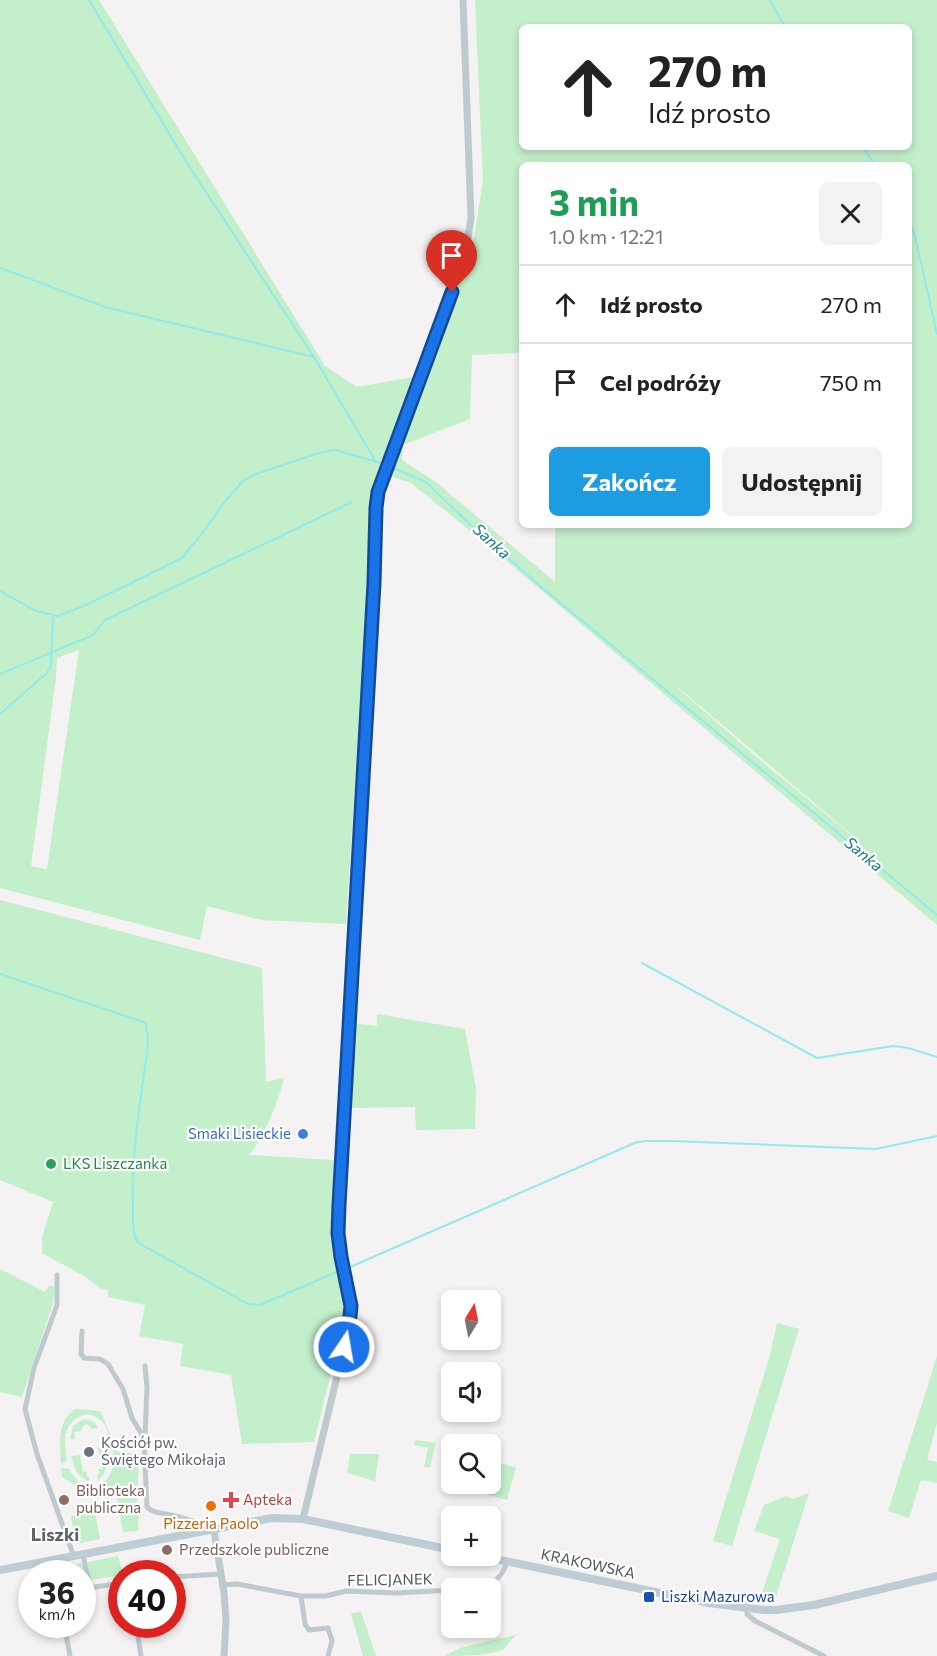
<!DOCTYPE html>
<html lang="pl">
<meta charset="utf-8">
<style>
:root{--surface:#fff;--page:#f2f2f2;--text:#222;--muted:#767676;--line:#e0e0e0;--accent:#1e9ce2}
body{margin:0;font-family:Commissioner,sans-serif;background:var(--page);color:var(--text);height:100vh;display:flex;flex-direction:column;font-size:22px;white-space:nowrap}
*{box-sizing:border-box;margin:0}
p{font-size:20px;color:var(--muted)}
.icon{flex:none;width:33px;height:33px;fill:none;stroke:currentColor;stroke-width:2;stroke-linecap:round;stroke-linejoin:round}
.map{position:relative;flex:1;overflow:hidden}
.details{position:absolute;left:519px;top:162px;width:393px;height:366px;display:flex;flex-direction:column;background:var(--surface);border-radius:9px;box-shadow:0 3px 9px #0003}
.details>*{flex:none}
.banner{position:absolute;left:519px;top:24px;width:393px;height:126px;border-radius:9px;box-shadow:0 3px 9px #0003;background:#fff;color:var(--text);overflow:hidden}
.needle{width:39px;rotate:10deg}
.buttons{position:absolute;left:441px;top:1290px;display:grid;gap:12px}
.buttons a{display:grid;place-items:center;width:60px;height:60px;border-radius:9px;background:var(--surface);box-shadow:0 3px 9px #0003;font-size:30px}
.speed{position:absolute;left:18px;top:1560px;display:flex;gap:12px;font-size:30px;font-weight:700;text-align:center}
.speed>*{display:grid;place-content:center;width:78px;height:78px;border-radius:50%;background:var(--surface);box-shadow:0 3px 9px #0003;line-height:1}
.speed small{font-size:15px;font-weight:400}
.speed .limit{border:9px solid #d22;background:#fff;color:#111}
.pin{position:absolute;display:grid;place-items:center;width:51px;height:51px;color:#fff;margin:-62px -26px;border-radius:50% 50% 50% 0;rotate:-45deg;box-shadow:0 0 6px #0007}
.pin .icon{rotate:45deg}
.me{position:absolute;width:66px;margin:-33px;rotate:12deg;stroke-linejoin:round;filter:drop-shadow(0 0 4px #0008)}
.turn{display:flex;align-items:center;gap:21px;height:126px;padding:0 30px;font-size:27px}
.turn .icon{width:78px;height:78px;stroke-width:2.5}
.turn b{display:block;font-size:42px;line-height:51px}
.round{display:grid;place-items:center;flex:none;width:63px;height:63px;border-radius:9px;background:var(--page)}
.overview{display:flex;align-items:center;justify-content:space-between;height:102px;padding:0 30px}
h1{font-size:36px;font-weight:700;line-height:45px;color:#1e9e55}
.action{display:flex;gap:12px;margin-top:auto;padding:12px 30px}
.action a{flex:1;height:69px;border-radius:9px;background:var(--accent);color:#fff;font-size:24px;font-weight:700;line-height:69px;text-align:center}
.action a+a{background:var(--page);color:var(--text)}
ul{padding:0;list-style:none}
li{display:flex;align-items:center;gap:18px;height:78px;padding:0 30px;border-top:2px solid var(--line)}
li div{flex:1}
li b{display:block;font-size:22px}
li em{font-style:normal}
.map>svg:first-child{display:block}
.green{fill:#c3efcb;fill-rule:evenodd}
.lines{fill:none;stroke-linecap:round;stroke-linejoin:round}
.stream{stroke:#91ebeb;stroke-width:2}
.minor{stroke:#becace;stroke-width:5}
.tertiary{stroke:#becace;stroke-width:7}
.secondary{stroke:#beccd3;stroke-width:8}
.route-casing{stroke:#114b97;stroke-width:15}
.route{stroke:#1a73e8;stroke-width:10}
.shop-dot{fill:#3f7fe0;stroke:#fff;stroke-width:2}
.leisure-dot{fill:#2e9e5b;stroke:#fff;stroke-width:2}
.worship-dot{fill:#6b7280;stroke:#fff;stroke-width:2}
.education-dot{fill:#8d6e63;stroke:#fff;stroke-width:2}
.health-dot{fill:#e0444e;stroke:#fff;stroke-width:2}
.food-dot{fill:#e8710a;stroke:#fff;stroke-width:2}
.transit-dot{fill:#1a4fb4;stroke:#fff;stroke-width:2}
.labels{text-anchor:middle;stroke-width:4.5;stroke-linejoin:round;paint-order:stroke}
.shop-label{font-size:15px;fill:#366cbe;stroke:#fff;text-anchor:end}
.leisure-label{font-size:15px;fill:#27864d;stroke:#fff;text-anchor:start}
.worship-label{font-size:15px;fill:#5b616d;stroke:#fff;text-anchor:start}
.education-label{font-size:15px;fill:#785e54;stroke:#fff;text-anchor:start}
.health-label{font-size:15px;fill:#be3a42;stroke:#fff;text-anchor:start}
.food-label{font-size:15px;fill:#c56008;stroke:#fff}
.street-label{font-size:15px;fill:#4a5a5f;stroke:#fff}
.transit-label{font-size:15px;fill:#164399;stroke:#fff;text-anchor:start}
.water-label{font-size:16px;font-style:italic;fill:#107e7e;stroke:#fff}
.quarter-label{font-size:18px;font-weight:bold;fill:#5e6467;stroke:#fff}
</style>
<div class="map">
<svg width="937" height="1656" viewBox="0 0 937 1656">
<rect width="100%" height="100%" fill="#f4f2f2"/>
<path class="green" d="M0,0H99L325,366L357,387L414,377L376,476L371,507L370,550L346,924L261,920L207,906L200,940L0,888ZM79,650L47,869H46L31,866L56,677L57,658Z
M475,0H937V925L501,556L411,483L387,475L462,275L474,238L483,181ZM522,27H909V147H522ZM522,165H909V525H555V582L436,482L402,460L403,445L470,419L472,355L522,353ZM679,689H680L867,848L760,760Z
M0,900L262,968L266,1082L284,1078C278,1103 265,1135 249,1155L334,1160L331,1230L336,1268L339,1275L346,1321L331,1373L314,1442L242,1444L231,1375L180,1366L183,1344L139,1336L145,1305L108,1297V1290L100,1288L84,1276L42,1253V1237L53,1202L0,1180Z
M377,1014L465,1029L476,1089L475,1129L416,1130L415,1107L348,1108L353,1023L377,1026Z
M0,1269L45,1292L50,1285L55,1287L53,1303L22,1397L0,1392Z
M777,1323L799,1329L732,1546L713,1541L770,1355Z
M937,1356V1423L927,1460L937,1462V1483L921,1480L909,1518L888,1511Z
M75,1409L92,1410L101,1412L117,1452L139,1454L137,1505H118L116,1494L100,1496L99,1485C117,1476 115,1456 110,1439C108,1432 106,1423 99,1419C95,1415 87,1413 81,1416C62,1424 64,1444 67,1461L61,1464C60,1443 56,1423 75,1409Z
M82,1420C89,1419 95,1421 98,1428L92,1429L88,1425H84L81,1431L74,1432L75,1439H70L73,1426Z
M415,1440L436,1443L430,1468L424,1467L428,1448L414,1445Z
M106,1447C109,1460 108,1472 98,1481L97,1475L99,1474V1469H102L98,1448Z
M350,1454H379L375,1481L347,1473Z
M80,1455L83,1472L86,1471L87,1476L89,1477L90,1481C78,1479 74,1467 71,1456Z
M491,1460L516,1468L507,1500L455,1486L456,1484H490Z
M61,1468L69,1469L78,1482L91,1487L92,1497L62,1477Z
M809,1493L774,1603L759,1602L780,1539L754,1531L764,1505L786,1496L793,1499Z
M119,1510H139L138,1531L123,1532Z
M95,1512L100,1539L76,1544L71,1516Z
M118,1556L123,1573L121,1575L90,1580L87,1564L88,1562Z
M82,1563L84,1581H83L82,1574L54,1573L53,1568Z
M361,1612L376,1656H363L351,1613Z
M518,1634C511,1638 510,1643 505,1648C494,1656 460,1656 445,1656L460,1648Z"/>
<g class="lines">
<path class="stream" d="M89,0L185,160L314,357L376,462
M770,0L785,27
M863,147L875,165
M909,221L915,236L937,334
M0,268L105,307L314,357
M0,591L36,611L58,616L86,605L182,558L200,536L226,500L244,480L256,474L319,453L335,450L384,464L426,482L463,518L540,586L937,915
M0,674L93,635L105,620L352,502
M0,714L47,673L51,666L53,615
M642,963L817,1058L893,1046L908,1048L937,1057
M0,974L146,1023L148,1039L147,1053C140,1104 131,1154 133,1206C133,1218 132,1230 137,1242L248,1304L260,1305L337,1272
M350,1267L637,1142L646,1141H673L876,1149L937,1136"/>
<path class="minor" d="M57,1275V1305L34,1368L25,1409L37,1454L74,1557
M82,1331L81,1354L84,1358L100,1359L108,1364L123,1389L132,1418L141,1433L144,1442L147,1507C154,1514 165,1513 175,1516C183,1518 191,1521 199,1523L202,1532
M145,1437L147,1387L145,1366
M83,1555L90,1588
M172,1577L220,1574
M222,1585L237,1584L301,1596H326L346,1591L396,1593L452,1590
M472,1588C489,1587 503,1579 507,1561
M82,1589L122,1583
M301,1596L305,1624L309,1630L328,1628L332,1641L328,1656
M747,1609V1614L755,1621L824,1656
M64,1624L70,1656
M136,1624L141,1656"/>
<path class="tertiary" d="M303,1519L349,1326L351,1306L341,1257L338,1233L339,1205L374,583L376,508L378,492L460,270L466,251L471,218L463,0
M214,1530L224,1593L226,1621L224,1656"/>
<path class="secondary" d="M481,1556L709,1603L764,1610H776L814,1605L937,1576
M0,1570L272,1518L303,1519L452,1550"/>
</g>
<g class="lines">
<defs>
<path id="route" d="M344,1347L349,1326L351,1306L341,1257L338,1233L339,1205L374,583L376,508L378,492L452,292"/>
</defs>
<use href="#route" class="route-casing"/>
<use href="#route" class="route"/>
</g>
<circle class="shop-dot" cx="303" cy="1134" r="6"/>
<circle class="leisure-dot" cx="51" cy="1164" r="6"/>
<circle class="worship-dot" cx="89" cy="1452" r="6"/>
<g class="education-dot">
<circle cx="64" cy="1500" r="6"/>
<circle cx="167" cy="1550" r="6"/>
</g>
<path class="health-dot" d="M228 1491h6v6h6v6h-6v6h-6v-6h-6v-6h6z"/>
<circle class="food-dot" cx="211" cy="1506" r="6"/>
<rect class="transit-dot" x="643" y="1591" width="12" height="12" rx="3"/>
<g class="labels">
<g class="shop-label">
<text x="291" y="1139">Smaki Lisieckie</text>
</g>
<g class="leisure-label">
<text x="63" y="1169">LKS Liszczanka</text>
</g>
<g class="worship-label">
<text x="101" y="1448">Kościół pw.<tspan x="101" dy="17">Świętego Mikołaja</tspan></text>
</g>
<g class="education-label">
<text x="76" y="1496">Biblioteka<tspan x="76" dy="17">publiczna</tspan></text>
<text x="179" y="1555">Przedszkole publiczne</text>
</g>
<g class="health-label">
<text x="243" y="1505">Apteka</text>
</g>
<g class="food-label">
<text x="211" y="1529">Pizzeria Paolo</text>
</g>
<g class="street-label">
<text transform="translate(588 1564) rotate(12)" y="5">KRAKOWSKA</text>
<text transform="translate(390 1580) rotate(-1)" y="5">FELICJANEK</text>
</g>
<g class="transit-label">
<text x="661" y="1602">Liszki Mazurowa</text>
</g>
<g class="water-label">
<text transform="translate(492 541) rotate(42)" y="6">Sanka</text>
<text transform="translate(864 854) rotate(40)" y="6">Sanka</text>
</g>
<g class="quarter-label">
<text x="55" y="1541">Liszki</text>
</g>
</g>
</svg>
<div class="buttons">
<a><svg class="needle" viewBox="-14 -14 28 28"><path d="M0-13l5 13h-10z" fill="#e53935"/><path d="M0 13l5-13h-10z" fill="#767676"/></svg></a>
<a><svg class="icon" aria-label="sound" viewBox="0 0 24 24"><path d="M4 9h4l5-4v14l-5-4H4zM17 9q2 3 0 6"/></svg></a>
<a><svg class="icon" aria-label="search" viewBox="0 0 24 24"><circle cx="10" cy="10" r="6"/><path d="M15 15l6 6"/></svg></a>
<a>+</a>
<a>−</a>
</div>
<div class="speed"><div>36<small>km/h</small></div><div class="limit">40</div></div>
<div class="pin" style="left:452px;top:292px;background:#d93025"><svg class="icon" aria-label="arrive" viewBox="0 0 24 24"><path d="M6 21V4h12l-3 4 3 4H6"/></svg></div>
<svg class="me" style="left:344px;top:1347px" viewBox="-20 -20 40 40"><circle r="17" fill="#1a73e8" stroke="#fff" stroke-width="3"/><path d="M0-11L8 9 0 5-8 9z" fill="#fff"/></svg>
<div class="banner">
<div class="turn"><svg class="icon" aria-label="ahead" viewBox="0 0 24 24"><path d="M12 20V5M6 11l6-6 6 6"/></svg><div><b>270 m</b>Idź prosto</div></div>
</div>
<section class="details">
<div class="overview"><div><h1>3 min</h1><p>1.0 km · 12:21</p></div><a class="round"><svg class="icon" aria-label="close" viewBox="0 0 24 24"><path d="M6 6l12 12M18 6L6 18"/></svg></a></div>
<ul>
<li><svg class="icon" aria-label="ahead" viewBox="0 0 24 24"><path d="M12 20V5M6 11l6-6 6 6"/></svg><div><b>Idź prosto</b></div><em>270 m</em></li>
<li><svg class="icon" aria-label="arrive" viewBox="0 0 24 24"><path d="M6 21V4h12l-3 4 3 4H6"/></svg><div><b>Cel podróży</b></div><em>750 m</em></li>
</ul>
<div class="action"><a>Zakończ</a><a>Udostępnij</a></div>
</section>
</div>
